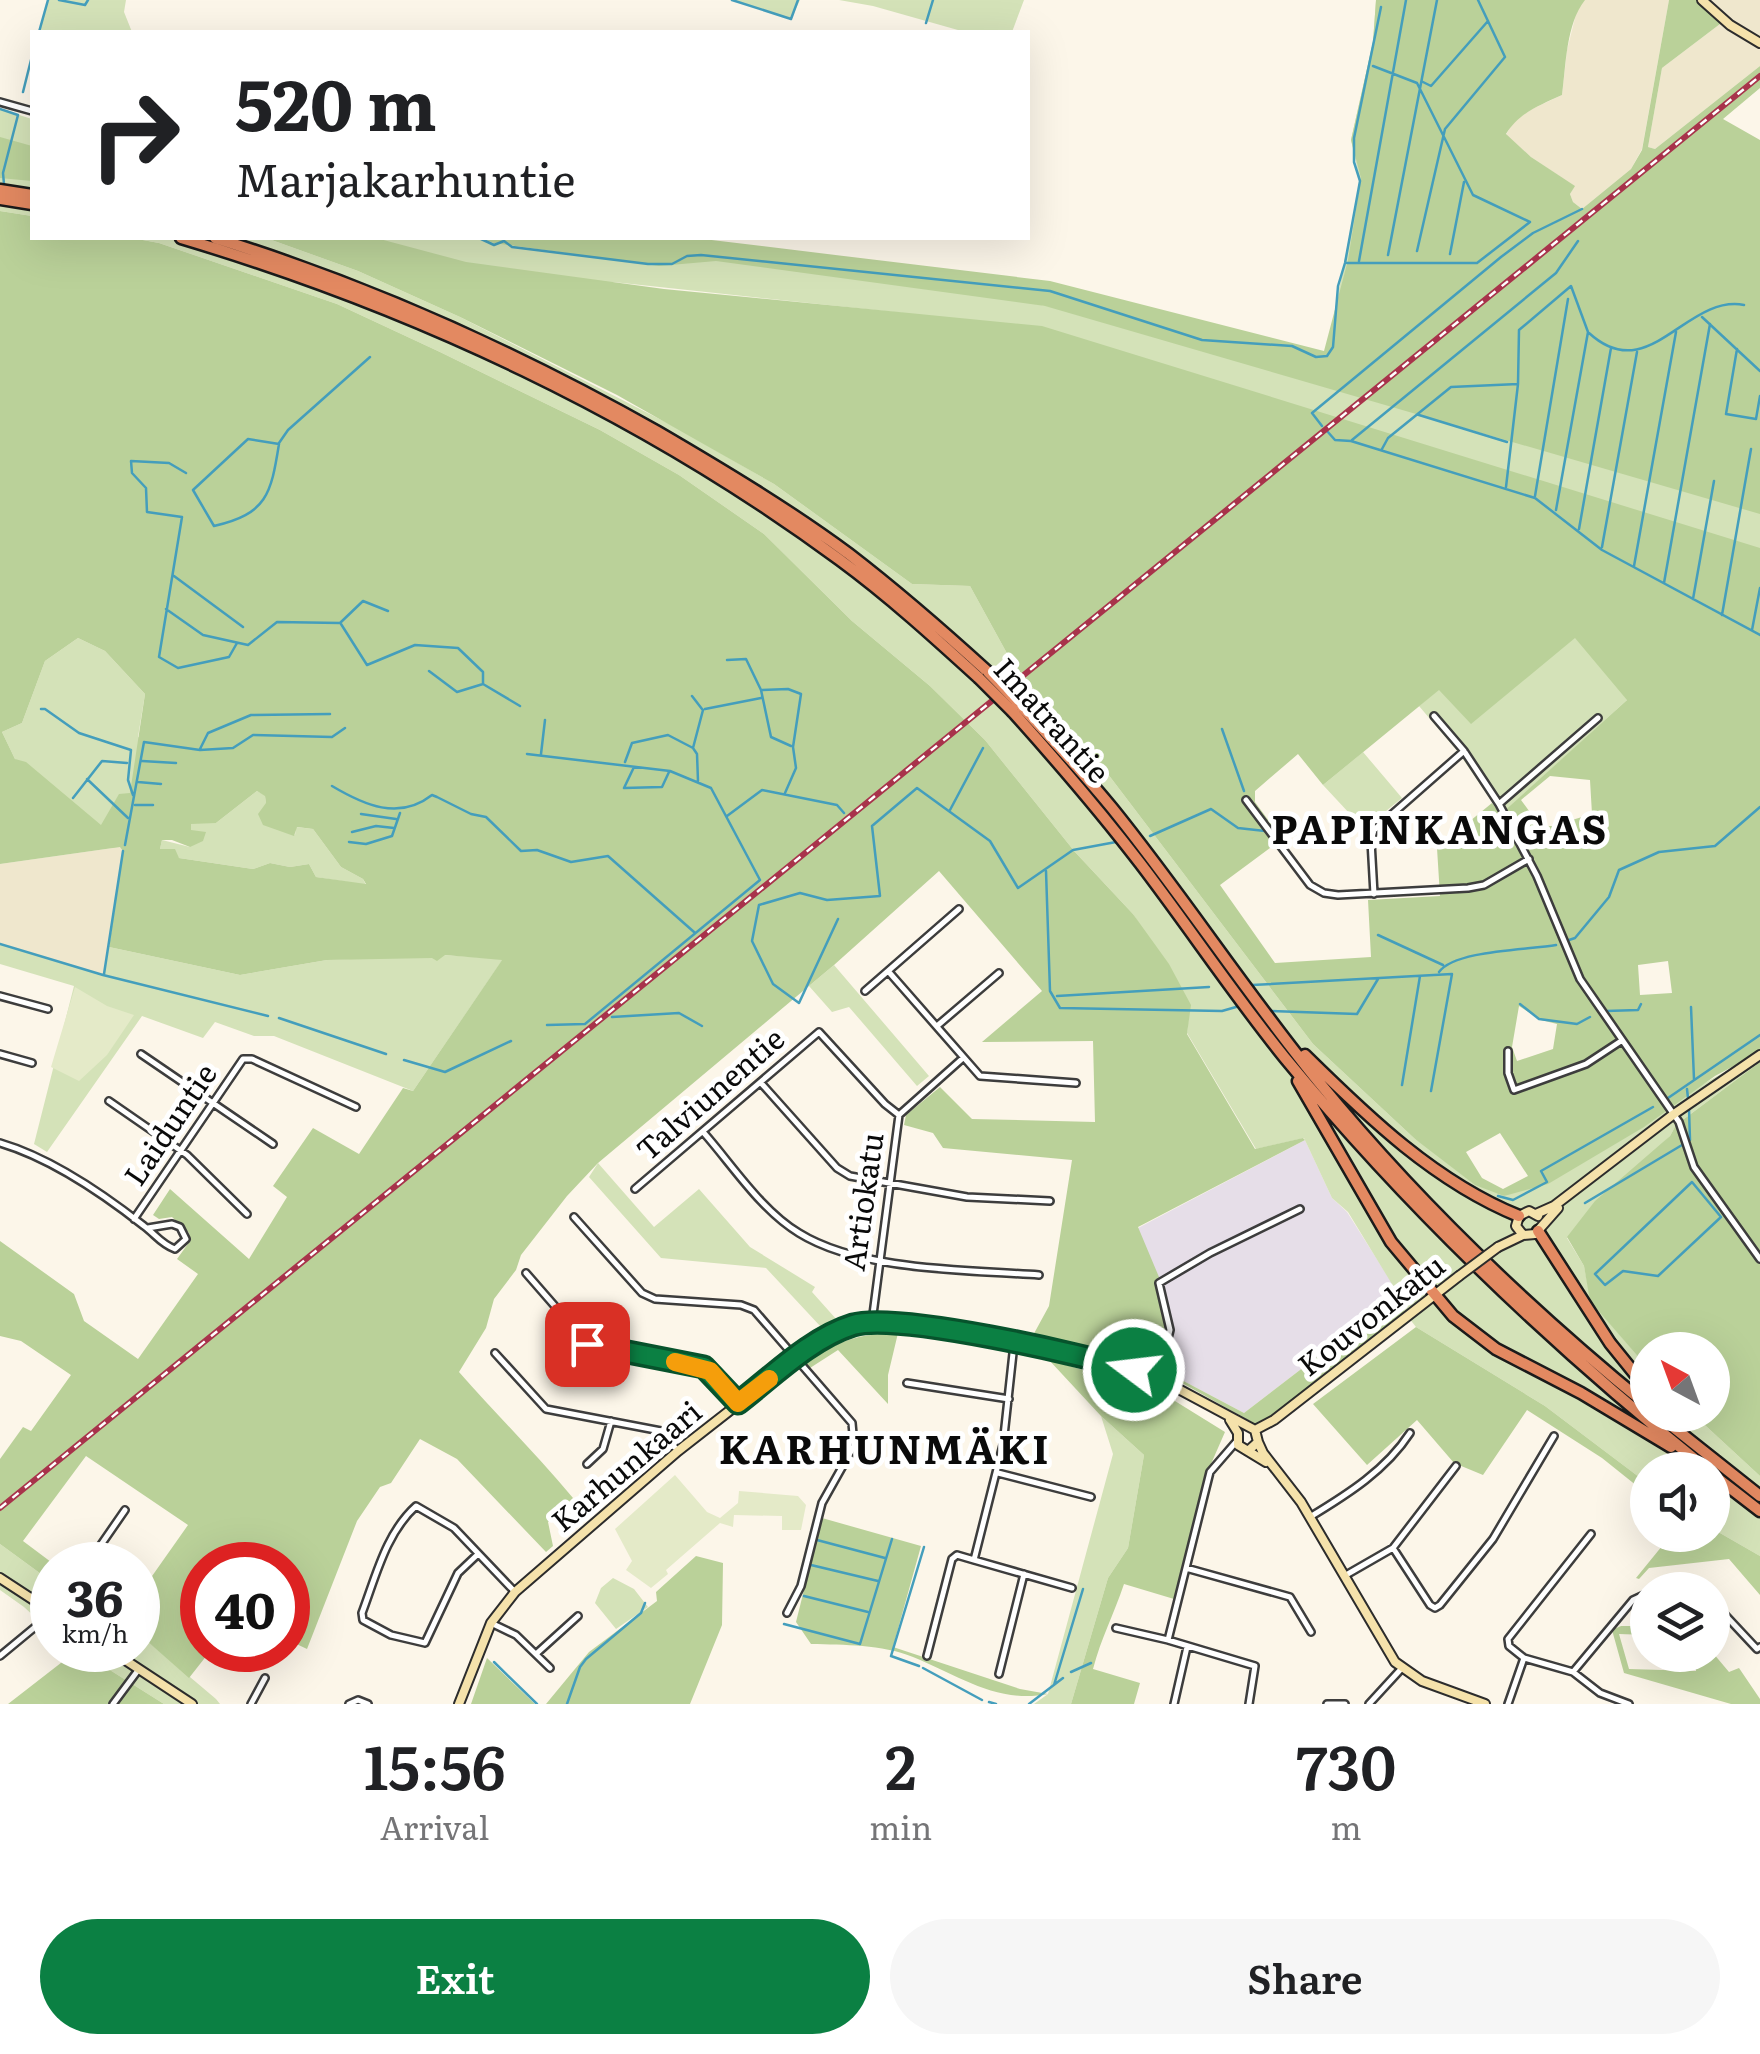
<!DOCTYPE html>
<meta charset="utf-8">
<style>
:root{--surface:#fff;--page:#f6f6f6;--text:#202124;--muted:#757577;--accent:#0b8043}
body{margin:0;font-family:Literata,serif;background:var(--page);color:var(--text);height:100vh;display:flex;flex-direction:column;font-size:38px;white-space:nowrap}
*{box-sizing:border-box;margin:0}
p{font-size:32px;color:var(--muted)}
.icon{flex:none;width:55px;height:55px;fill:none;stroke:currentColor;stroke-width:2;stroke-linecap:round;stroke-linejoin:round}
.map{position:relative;height:1704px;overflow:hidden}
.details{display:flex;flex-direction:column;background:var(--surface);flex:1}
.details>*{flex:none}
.top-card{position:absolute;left:30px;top:30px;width:1000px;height:210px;border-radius:0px;box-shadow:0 10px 40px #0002;background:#fff;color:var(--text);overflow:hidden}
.needle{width:65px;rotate:319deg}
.tools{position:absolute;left:1630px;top:1332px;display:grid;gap:20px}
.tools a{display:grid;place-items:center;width:100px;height:100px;border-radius:50%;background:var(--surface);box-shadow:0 10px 40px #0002;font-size:50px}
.speed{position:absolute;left:30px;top:1542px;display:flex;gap:20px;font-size:50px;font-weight:700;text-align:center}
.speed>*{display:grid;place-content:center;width:130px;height:130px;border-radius:50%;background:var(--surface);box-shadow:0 10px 40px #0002;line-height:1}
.speed small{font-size:25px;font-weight:400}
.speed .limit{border:15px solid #d22;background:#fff;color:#111}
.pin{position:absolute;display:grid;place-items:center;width:85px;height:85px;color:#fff;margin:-42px;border-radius:20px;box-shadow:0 5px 15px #0006}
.me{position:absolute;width:110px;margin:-55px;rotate:285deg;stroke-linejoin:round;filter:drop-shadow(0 0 8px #0008)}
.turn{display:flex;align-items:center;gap:35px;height:210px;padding:0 40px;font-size:45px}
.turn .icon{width:130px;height:130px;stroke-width:2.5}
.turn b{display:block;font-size:70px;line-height:85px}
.eta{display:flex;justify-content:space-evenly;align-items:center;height:170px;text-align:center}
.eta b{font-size:60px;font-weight:600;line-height:70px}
.button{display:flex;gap:20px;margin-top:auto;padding:20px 40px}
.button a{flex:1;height:115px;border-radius:60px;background:var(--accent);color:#fff;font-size:40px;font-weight:600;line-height:115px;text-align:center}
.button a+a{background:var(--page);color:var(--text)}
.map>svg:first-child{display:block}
.industrial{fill:#e6dee8}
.farmland{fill:#efe7cd}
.green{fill:#d4e2b8}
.forest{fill:#bad199;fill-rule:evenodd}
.pitch{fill:#e4eac8}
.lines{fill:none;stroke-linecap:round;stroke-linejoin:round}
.stream{stroke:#449ebc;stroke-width:2.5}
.street-casing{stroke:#3d3d3d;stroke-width:10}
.secondary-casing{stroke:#2c2c2c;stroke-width:12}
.highway-casing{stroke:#1b1b1b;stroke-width:15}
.street{stroke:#fff;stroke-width:5}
.secondary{stroke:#f5e2ab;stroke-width:8}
.highway{stroke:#e38961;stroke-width:10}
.rail-casing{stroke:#a8334b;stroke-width:6}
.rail{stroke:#fff;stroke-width:2.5;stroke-dasharray:8;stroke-linecap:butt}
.secondary-bridge-casing{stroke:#2c2c2c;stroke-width:12;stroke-linecap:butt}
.highway-bridge-casing{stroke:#1b1b1b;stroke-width:15;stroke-linecap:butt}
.secondary-bridge{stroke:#f5e2ab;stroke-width:8}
.highway-bridge{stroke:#e38961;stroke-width:10}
.route-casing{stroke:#07532c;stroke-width:25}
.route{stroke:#0b8043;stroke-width:18}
.slow{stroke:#f59e0b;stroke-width:18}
.labels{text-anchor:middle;stroke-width:10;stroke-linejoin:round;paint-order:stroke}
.street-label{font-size:30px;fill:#0a0a0a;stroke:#fff}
.district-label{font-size:40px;font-weight:bold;letter-spacing:2.5px;fill:#0a0a0a;stroke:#fff}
</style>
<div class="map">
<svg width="1760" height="1704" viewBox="0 0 1760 1704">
<rect width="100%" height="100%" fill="#fcf6e9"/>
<path class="industrial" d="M1305,1140L1332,1198L1347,1212L1399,1294L1244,1413L1159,1368L1167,1314L1138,1228Z"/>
<path class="farmland" d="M1584,0H1669L1642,149L1631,169L1582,209L1573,202L1570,194L1574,186L1531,157L1506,135L1513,122L1532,109L1562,95L1567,50L1577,10Z
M1707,0H1760V39L1725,17Z
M1720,24L1760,49V66L1655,149L1648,147L1662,68Z
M120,847L123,851L103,975L0,944V864Z"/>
<path class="green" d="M48,0H126L124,12L132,32H39Z
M732,0H800L791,19Z
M839,0H1024L1012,32H965L873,6Z
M1376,0L1462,177L1760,303V656L903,313L613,282L562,297L370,238H479L500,243L504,241L510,245L648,264L687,256L829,267L1326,356L1360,181L1351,140L1373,42Z
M0,109L32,119V216L0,211Z
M132,238H266L358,271L460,317L681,430L774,484L912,584L970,586L1015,668L1095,757L1313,1044L1415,1139L1504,1196L1760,1052V1062L1676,1125L1670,1136L1567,1238L1584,1266L1591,1301L1647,1367L1648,1415H1694L1760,1476V1556L1713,1529L1712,1470H1648L1647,1483L1545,1406L1416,1327L1405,1313L1398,1294L1348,1212L1332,1198L1304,1138L1256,1149L1187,1033L1190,1005L1133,914L1075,852L985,740L930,686L852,621L764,534L679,475L600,430L440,352L337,304L159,243Z
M1575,637L1628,699L1501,815L1458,752L1419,706L1439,689L1471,723Z
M78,638L105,651L145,694L138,737L219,769L117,894L123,851L120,847L112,848L15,759L2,732L22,723L45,661Z
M1363,752L1402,798L1364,829L1323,785Z
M257,791L265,795L266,803L295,835L296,827L313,829L341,867L363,879L366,885L316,877L309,864L290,867L270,863L253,869L179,858L160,849L162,840L190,847L191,823H216Z
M0,944L103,975L109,947L240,975L327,960L444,955L503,959L413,1091L274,1036H254L215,1022L203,1038L142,1016L47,1152L34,1144L74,986L0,964Z
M834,965L929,1076L917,1086L849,1007L832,1012L809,986Z
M598,1163L654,1227L699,1189L750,1247L815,1287L812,1292L837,1320L821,1327L766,1268L661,1258L589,1177Z
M1101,1416L1144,1455L1128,1548L1108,1578L1071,1704H1034L1048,1694L1113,1454Z
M0,1544L52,1582V1633L24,1607L0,1590Z
M613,1578L634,1589L648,1607L616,1629L595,1603L601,1588Z
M138,1633L216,1699L220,1704H164L78,1650H138Z"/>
<path class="forest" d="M1376,0H1585C1566,24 1566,65 1562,95C1540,105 1519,113 1506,134L1531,157L1575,186L1570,194L1573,202L1582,209L1631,169L1642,150L1669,0H1706L1725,17L1760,39V49L1720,24L1662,68L1648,147L1655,149L1760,66V88L1723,119L1760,140V514L1045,306L716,261L659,266L494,243L480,238H695L1050,281L1324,351L1348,260L1361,178L1351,140L1373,42Z
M0,137L32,146V181L0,178Z
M0,211L32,216V238H132L159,243L337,304L440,352L600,430L679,475L764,534L852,621L930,686L985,740L1075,852L1133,914L1169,964L1191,1005L1187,1034L1255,1149L1303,1138L1305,1140L1138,1227L1159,1277L1157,1286L1167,1314L1168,1332L1159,1368L1244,1413L1399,1294L1405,1313L1269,1420L1257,1425L1173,1378L1031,1339L1049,1306L1072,1160L943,1148L933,1133L904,1125L906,1115L940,1087L972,1119L1095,1122L1093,1041L982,1042L1042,991L939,871L834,965L598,1163L567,1196L521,1255L516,1270L494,1299L486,1328L459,1372C497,1415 536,1454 573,1498L548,1522L553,1546L546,1552L457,1459L420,1439L391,1483L380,1487L357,1521L307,1649L288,1640V1565H202V1650H211L189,1678L138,1633V1596L188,1525L86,1456L23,1541L55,1565H52V1582L0,1544V1459L23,1427L31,1431L71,1375L21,1341L0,1336V1241L74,1294L84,1321L138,1359L198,1274L177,1259L190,1241L189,1233L172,1217L159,1219L153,1215L170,1189L249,1259L287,1197L273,1186L313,1128L359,1154L403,1088L413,1091L502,960L445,955L437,961L432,958L327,960L240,975L109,947L123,851L120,847L0,864ZM78,638L105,651L145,694L130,793L119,794L101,825L26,762L15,759L2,732L22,723L45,661ZM257,791L265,796L266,803L258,814L263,825L294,836L297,827L313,829L341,867L363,879L366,884L316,877L309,864L290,867L270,863L253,869L179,858L175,849H160L162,840H172L190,847L203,841L206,832L191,830V824L216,823Z
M266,238H376L466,262L664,289L1042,326L1760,548V1052L1715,1076L1644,1127L1548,1184L1504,1196L1475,1185L1415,1139L1313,1044L1095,757L1015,668L970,586L912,584L774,484L617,395L460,317L358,271ZM1575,638L1627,700L1501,814L1492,803L1437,848L1440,896L1368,900L1371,957L1275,963L1220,885L1282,839L1255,802V791L1298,754L1323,785L1439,690L1471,724ZM1550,776L1590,780L1592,814L1552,826H1540L1521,800ZM1668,961L1672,993L1640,995L1638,965ZM1519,1006L1541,1020L1557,1024L1553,1049L1517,1061L1512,1047ZM1500,1133L1528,1176L1503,1189L1482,1178L1466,1152Z
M1760,1062V1476L1694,1415H1712V1350H1648L1647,1367L1590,1301L1584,1266L1567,1237L1595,1201L1670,1136L1676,1125Z
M1416,1327L1545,1406L1647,1483V1494L1602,1458L1527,1410L1483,1475L1454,1463L1417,1420L1367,1465L1313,1404Z
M898,1333L888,1375V1404L838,1350L810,1368L806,1363C840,1340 857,1334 898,1333Z
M1049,1360L1162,1393L1225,1432L1207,1473L1174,1599L1124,1584C1114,1614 1101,1638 1093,1669L1140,1683L1134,1704H1071L1108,1578L1128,1548L1144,1455L1101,1416Z
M822,1518L921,1546L893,1647L1020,1689L1048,1694C996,1704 958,1675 913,1657C881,1644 845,1645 811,1644L796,1622Z
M1713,1529L1760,1556V1595L1729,1559L1649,1568L1639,1579L1636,1578L1671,1535H1712Z
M696,1556L723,1563L722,1625L690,1704H546L589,1652L657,1601L656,1592Z
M1621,1626H1647V1635L1619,1634L1629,1669L1696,1671L1694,1655L1713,1653L1729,1672L1739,1668L1760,1699V1704H1731L1624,1673L1612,1630Z
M60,1650H78L164,1704H8L66,1659Z
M487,1658L535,1704H471Z"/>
<path class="pitch" d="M75,987L107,1006L134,1015L107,1055L79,1081L51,1067Z
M675,1475L707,1512L720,1518L738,1503L739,1491L798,1496L806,1505L801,1530H782V1516L734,1515L733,1527L720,1523L666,1570L668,1574L651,1588L626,1570L632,1561L615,1529Z"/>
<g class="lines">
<path class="stream" d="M59,0L85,5L88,0
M732,0L791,19L798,0
M926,23L933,0
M39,32L48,0
M1423,82L1431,86L1488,21
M23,92L32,56
M0,109L18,115L3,173L4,184
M479,238L494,245L504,241L512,247L648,264H672L687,256L701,255L1050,291L1202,340L1292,346L1316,357L1327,356L1333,347L1338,286L1345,263L1360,181L1354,162V138L1381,7
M1417,251L1445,129L1505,57L1478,0
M1450,254L1464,182
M1388,255L1437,0
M1359,261L1406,0
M1347,263H1477L1530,222L1473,195L1417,83L1373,66
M1702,317L1760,371
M1589,333C1649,388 1686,294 1744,305
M1737,349L1726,414L1756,419L1760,396
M1419,415L1507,442
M1322,426L1312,413L1501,257L1533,233L1582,209
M1327,431L1335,440L1351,441L1535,498L1602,550L1760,635
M248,439L279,444C271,494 267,514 214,526L193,490Z
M1352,440L1556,273L1578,241
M279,443L288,430L370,357
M1382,449L1388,438L1451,387L1518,384
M186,473L169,463L131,461L132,473L146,488L147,512L182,517L159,657L178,668L229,657L237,643
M1506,487L1518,384L1519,330L1571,286L1588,332L1556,510
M1535,496L1568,299
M1579,529L1611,348
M1602,547L1637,352
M1634,566L1676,332
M174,576L243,627
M1664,583L1710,324
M1693,599L1714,481
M166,609L203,635L248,645L277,622L340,623L363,601L388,611
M1722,615L1751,449
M341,624L367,665L415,645L458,648L483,672V684
M1752,630L1760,588
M727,660L746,659L761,690L771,737L791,746
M429,671L457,692L483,684L520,706
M761,690L788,689L801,694L793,747L796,768L785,793
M692,696L702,709
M41,709H45L79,733L131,750L128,780L133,795
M705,709L761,698
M1222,729L1244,791
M200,749L208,733L251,715L330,714
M527,754L670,771L711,788L760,880L585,1024L547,1025
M541,754L545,720
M142,761L176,763
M625,762L632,743L668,735L693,748
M634,767L624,788L662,787L669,772
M87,779L128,818
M698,781L697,754L693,748L703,710
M138,782L161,784
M332,786C364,805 399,821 432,795L437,797L471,814L486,817L521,851L537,850L571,862L608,856L694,932
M73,798L102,761L127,763
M135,805H153
M950,810L983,748
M361,814L396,819
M727,816L762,790L837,805L844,813
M1255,816L1264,830
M352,832L376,826L394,828
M1150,836L1211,809L1238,828L1265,831
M349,842L366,844L392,836L400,813
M125,845L144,742L200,750L233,748L253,735L332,737L345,728
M1046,871L1050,991L1060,1008L1222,1011L1236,1007
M838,919L799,1003L773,984L752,941L759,905L800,893L827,900L880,896L872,826L917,788L990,841L1018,888L1073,850L1116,842
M1378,935L1443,965
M1569,940L1575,938L1609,897L1619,870L1659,852L1715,846L1760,807
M0,944L103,975L268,1016
M1439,972C1455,950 1528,950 1556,945
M104,974L123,851
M1252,985L1452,974L1431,1091
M1057,996L1209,987
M1520,1004L1539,1019L1577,1024L1590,1017
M1691,1007L1694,1079
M1271,1011L1357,1014L1378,979
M1606,1011L1638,1010L1641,1004
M612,1017L679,1013L702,1026
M279,1018L386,1054
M404,1060L445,1072L511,1041
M1402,1085L1420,976
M1687,1089L1688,1098
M1668,1098L1760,1035
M1689,1109L1690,1140
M1692,1182L1721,1217L1658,1276L1623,1271L1605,1285L1595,1274Z
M1498,1196L1513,1200L1547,1182L1541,1171L1653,1107
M1585,1203L1682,1145
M817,1540L885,1558
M811,1565L878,1581
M804,1596L868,1612
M784,1624L860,1644L892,1539
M494,1662L537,1704
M919,1666L891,1656L924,1547
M923,1668L982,1700
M1071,1672L1091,1663
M1054,1685L1083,1589
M989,1702L996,1704
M567,1704L580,1667L586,1659L641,1613L645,1603
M1029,1704L1063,1678"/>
<defs>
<path id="street" d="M0,102L32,111
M1434,716L1464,751L1499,804L1537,876L1580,979L1679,1122L1694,1167L1760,1259
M1246,800L1310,885L1324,893L1338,895L1468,888L1484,885L1529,859
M1499,804L1598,718
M1374,894L1371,841L1374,830L1464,751
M959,909L888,971L980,1076L1076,1083
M865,991L888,971
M0,996L48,1009
M937,1026L999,973
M1508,1051V1073L1514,1090L1586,1064L1621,1041
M0,1054L32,1063
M141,1054L273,1144
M761,1083L837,1168L850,1176L967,1197L1050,1201
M109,1101L187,1155L247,1214
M704,1133C733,1166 761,1210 799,1233C860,1271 968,1270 1039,1275
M0,1143C51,1158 102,1193 144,1226C155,1234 161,1244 175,1249L186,1239L180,1227L172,1224L148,1228
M635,1189L819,1032L885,1104L899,1115
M574,1217L642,1293L655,1299L741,1305L754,1310L852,1423L854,1446L822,1503L801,1586L787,1613
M134,1219L243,1059H252L356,1107
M526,1273L587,1343L704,1367L739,1403
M872,1322L899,1115L963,1058
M1014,1344L1003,1445L974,1560L1072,1588
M495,1353L546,1409L661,1431L678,1451
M1158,1378L1170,1330L1159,1283L1210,1253L1300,1209
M907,1383L1009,1399
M587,1464L603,1449L611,1421
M998,1473L1091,1497
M1310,1517C1348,1494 1386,1470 1410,1433
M1393,1548L1430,1605L1435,1608L1440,1605L1493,1539L1554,1436
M477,1555L458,1573L425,1643L391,1635L363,1620L362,1613C376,1576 386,1533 416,1506L454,1528L515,1592
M87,1565L125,1510
M1186,1568L1290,1597L1311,1632
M1346,1575L1393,1548L1456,1466
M1712,1601L1757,1649L1760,1647
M491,1623L516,1635L550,1668
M1116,1628L1168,1640L1210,1472L1236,1442
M1168,1640L1255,1666L1249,1704
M536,1654L578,1616
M0,1656L52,1613
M927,1656L952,1559L957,1555L974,1560
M1524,1658L1509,1646L1508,1639L1591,1534
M1573,1672L1600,1693L1629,1704
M999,1674L1024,1574
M113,1704L139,1669
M251,1704L265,1678
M349,1704L358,1700L368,1704
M1174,1704L1187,1647
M1327,1704H1345
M1369,1704L1402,1668
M1508,1704L1524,1658L1573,1672L1633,1600L1648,1593"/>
<path id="secondary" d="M1702,0L1730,25L1760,43
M1536,1214L1554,1206L1674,1114L1760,1055
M1523,1235L1516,1226L1519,1216L1529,1211L1538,1216
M1498,1247L1523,1235L1535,1234L1558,1208
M1230,1420L1238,1433V1445L1266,1462
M1255,1430L1274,1420L1459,1276
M1258,1442L1263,1453L1301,1502L1395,1662L1422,1681L1485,1704
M0,1578L52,1612
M110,1650L192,1704
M459,1704L491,1623L515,1592L678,1451L797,1358L847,1327L872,1322L908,1325L1088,1358L1158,1378L1255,1430L1258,1442L1249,1450"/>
<path id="highway" d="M0,190L32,195
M0,199L32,204
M181,238C415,308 642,414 840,560C889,596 934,637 979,678
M215,238C370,286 516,352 658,432C723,470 788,509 849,554C897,591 943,631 988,672
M1021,706C1052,739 1083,773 1112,808C1184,897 1246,993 1318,1081C1416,1201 1528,1308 1648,1406
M1013,712C1057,761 1100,811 1140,863C1189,927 1234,995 1285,1058C1411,1211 1553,1346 1708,1470
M1305,1055C1368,1117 1435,1182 1519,1216
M1298,1081L1391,1242L1453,1316L1496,1349L1581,1393L1671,1447
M1538,1231L1610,1343L1648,1390
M1658,1415L1760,1496
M1712,1474L1760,1511"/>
</defs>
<use href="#street" class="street-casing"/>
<use href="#secondary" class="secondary-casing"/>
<use href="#highway" class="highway-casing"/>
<use href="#street" class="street"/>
<use href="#secondary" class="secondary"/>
<use href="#highway" class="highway"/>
<defs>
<path id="rail" d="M0,1508L1760,76"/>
</defs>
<use href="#rail" class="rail-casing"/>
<use href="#rail" class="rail"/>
<defs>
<path id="secondary-bridge" d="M1459,1276L1498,1247"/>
<path id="highway-bridge" d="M988,672L1021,706
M979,678L1013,712"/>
</defs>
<use href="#secondary-bridge" class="secondary-bridge-casing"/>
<use href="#highway-bridge" class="highway-bridge-casing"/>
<use href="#secondary-bridge" class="secondary-bridge"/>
<use href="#highway-bridge" class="highway-bridge"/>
</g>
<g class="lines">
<defs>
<path id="route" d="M587,1344L704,1367L738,1403C773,1376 811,1338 853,1325C898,1312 1083,1355 1134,1370"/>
</defs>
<use href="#route" class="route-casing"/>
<use href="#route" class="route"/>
<path class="slow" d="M675,1362L710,1371L738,1403L769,1379"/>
</g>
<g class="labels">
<g class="street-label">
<text transform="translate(1051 721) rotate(48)" y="10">Imatrantie</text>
<text transform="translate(711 1095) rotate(-41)" y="10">Talviunentie</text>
<text transform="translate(171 1125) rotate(-56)" y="10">Laiduntie</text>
<text transform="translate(864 1202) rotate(-82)" y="10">Artiokatu</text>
<text transform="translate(1372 1316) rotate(-38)" y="10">Kouvonkatu</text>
<text transform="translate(627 1467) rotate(-40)" y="10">Karhunkaari</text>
</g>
<g class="district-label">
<text x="1440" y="844">PAPINKANGAS</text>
<text x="885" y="1464">KARHUNMÄKI</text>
</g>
</g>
</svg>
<div class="tools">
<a><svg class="needle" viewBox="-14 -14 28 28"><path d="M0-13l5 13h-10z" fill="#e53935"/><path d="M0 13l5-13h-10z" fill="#757577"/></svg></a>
<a><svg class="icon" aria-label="sound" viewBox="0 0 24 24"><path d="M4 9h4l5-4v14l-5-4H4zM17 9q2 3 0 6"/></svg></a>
<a><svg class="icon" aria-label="layers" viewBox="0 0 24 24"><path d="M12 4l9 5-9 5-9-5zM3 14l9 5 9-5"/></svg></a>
</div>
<div class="speed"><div>36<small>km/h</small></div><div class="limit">40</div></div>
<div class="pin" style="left:587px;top:1344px;background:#d93025"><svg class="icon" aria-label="arrive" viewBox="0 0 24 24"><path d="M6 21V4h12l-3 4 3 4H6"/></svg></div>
<svg class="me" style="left:1134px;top:1370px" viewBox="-20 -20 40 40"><circle r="17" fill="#0b8043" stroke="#fff" stroke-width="3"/><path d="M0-11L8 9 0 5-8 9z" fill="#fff"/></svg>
<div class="top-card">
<div class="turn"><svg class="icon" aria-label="right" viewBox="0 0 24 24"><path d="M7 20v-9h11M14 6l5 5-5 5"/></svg><div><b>520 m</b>Marjakarhuntie</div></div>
</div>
</div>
<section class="details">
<div class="eta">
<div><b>15:56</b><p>Arrival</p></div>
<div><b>2</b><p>min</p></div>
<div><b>730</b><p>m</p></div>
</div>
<div class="button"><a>Exit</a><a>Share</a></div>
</section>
